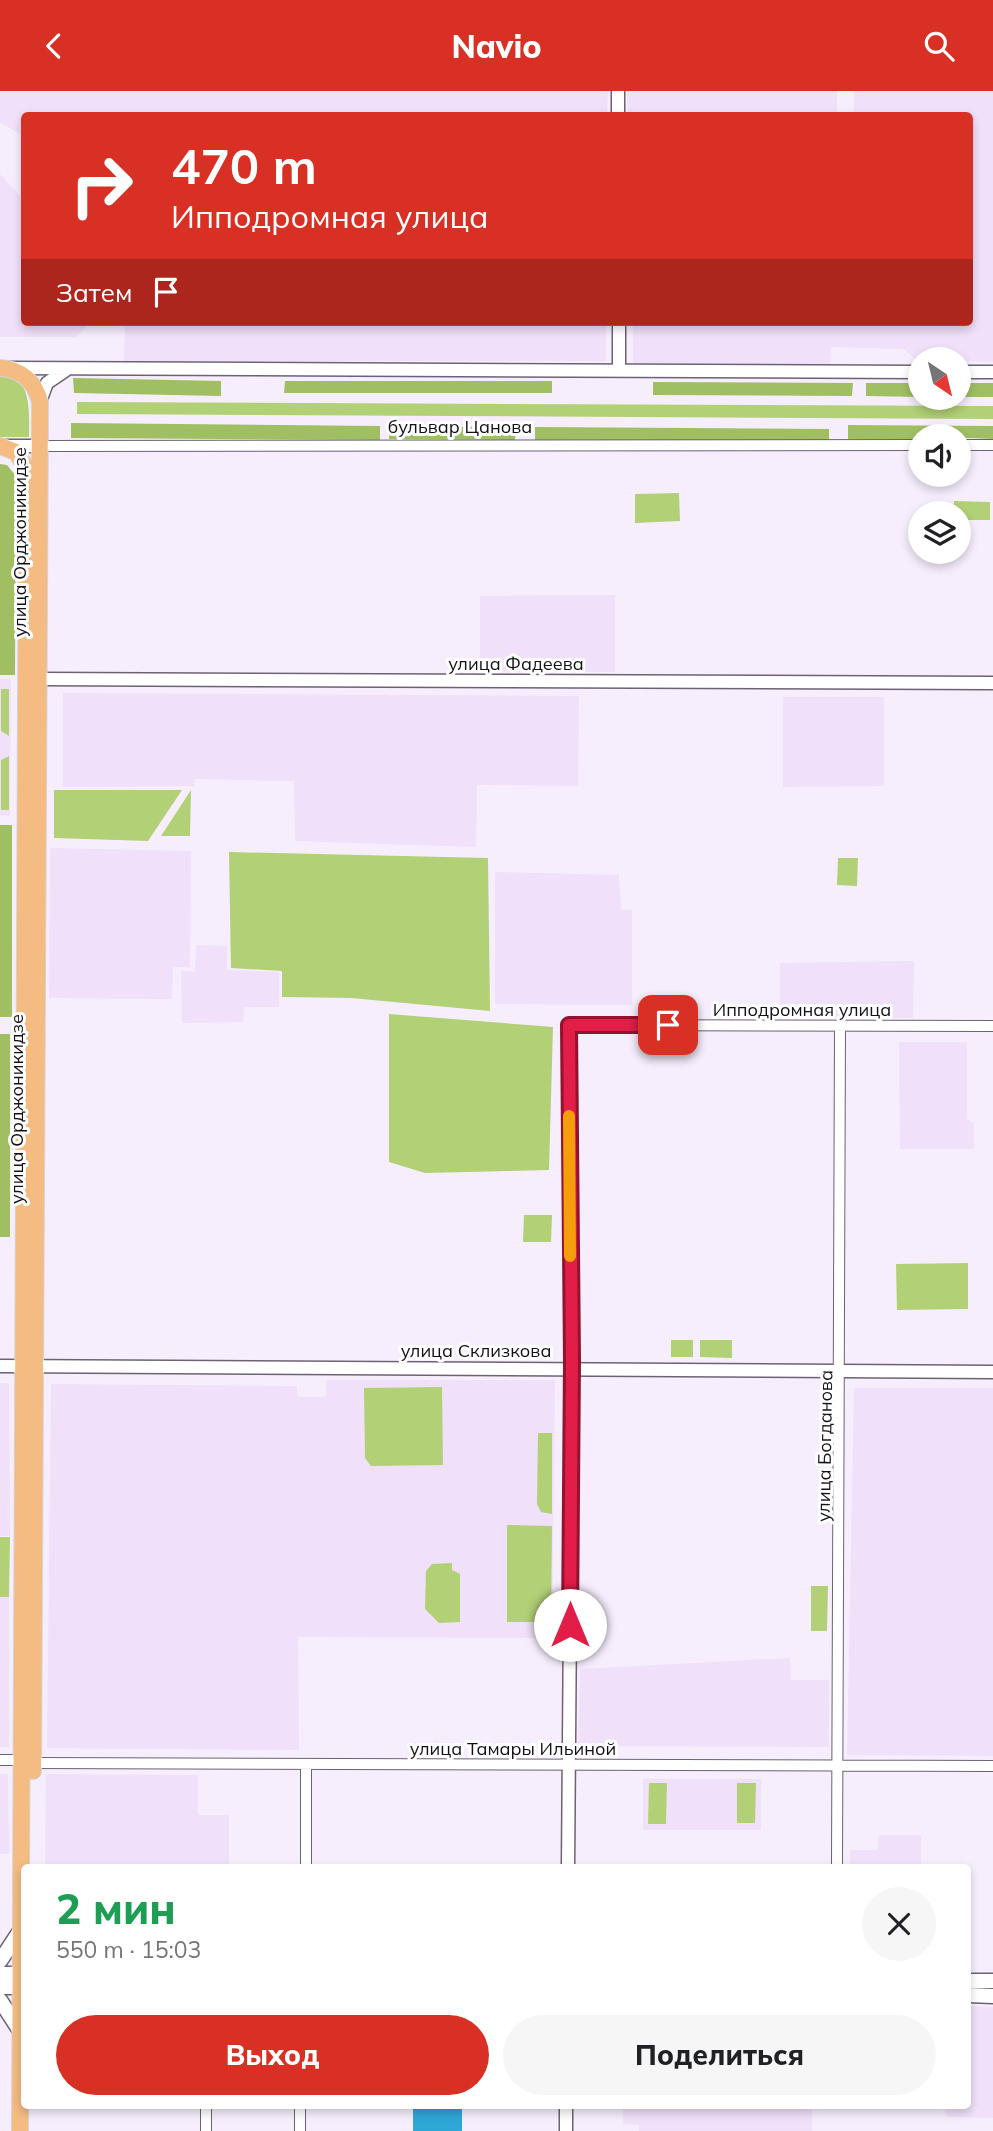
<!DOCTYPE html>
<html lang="ru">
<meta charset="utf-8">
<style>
:root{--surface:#fff;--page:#f6f6f6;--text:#202124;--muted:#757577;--accent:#d93025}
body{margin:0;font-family:Mulish,sans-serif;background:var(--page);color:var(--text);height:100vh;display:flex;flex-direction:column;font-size:26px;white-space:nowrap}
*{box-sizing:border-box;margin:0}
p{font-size:23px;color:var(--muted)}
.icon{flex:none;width:38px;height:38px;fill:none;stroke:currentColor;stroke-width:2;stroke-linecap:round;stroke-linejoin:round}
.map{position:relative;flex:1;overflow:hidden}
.sheet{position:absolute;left:21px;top:1773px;width:950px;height:245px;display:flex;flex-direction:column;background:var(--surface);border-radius:7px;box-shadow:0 4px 10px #0003}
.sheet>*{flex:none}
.guide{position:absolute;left:21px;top:21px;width:952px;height:214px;border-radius:7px;box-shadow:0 4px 10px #0003;background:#d93025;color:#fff;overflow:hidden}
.needle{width:46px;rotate:145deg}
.controls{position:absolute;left:908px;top:256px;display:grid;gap:14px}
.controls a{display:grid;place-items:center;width:63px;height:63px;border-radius:50%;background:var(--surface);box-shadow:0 4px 10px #0003;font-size:35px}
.pin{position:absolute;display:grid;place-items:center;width:60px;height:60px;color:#fff;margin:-30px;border-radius:14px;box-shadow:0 4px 10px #0006}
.me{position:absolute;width:77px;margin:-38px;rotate:0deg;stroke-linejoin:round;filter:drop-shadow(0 0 5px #0008)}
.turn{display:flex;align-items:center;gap:24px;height:147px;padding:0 35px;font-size:32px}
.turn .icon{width:91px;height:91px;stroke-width:2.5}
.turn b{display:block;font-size:49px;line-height:60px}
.then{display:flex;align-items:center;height:66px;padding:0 35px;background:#0003;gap:14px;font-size:26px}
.round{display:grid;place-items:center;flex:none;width:74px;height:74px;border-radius:37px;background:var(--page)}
.headline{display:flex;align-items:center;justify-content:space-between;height:119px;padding:0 35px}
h1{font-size:42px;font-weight:800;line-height:52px;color:#1e9e55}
.primary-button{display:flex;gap:14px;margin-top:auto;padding:14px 35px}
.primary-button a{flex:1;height:80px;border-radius:42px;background:var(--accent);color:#fff;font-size:28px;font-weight:800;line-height:80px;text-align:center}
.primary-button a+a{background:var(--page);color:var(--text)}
header{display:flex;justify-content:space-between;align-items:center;height:91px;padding:0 35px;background:var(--accent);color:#fff;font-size:32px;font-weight:800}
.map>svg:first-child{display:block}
.built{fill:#f0e0fa}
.green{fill:#b2d076}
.forest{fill:#a0bf63}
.water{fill:#2da7d6}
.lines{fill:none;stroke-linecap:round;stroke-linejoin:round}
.minor-casing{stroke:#6c6273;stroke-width:12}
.tertiary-casing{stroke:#6c6273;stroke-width:15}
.secondary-casing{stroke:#6c6273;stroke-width:17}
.primary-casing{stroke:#d5d4d5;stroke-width:18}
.minor{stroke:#fff;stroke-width:10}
.tertiary{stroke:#fff;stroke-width:12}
.secondary{stroke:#fff;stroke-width:14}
.primary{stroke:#f4bb83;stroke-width:16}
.route-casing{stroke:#92132f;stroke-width:18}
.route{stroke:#e11d48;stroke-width:12}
.slow{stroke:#f59e0b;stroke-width:12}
.labels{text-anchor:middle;stroke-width:6;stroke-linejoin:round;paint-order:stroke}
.street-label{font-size:18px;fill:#141017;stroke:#fff}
</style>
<header><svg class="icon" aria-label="back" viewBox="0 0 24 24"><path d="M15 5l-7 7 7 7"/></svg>Navio<svg class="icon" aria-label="search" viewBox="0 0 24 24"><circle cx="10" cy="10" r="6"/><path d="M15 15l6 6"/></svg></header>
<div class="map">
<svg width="993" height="2040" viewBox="0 0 993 2040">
<rect width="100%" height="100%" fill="#f7eefd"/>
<path class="built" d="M0,0H608L607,24H24V45L0,32Z
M627,0H837V24H628Z
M854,0H993V271L920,268L919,271L903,258L831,256L830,273L633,272V231H970V24H854Z
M0,83L24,109V231H92L76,246H0Z
M125,231H606V270H124Z
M615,504V581L480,580V505Z
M0,588H11L10,725L0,724Z
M63,602L579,605L578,695L477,694L476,756L295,750L294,690L195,688L194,695L63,696Z
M783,606H884V695L783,696Z
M50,757L191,760L190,876H173L172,908L49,907Z
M495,781L619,784L621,818L632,819V914L495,913Z
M196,854L227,855V879L279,881V916H244L243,931L182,932L181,880L195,881Z
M914,870L913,927H780V872Z
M899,951H967V1028L974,1032V1058H900Z
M326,1289H555L552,1547L298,1546L299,1659L47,1657L51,1293L297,1295L298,1306H320L326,1305Z
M0,1292H9L10,1445H0Z
M854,1297H993V1665L847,1664Z
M0,1506H9V1656H0Z
M790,1567L791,1589H829V1656L578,1655L580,1578Z
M0,1683H8L9,1763H0Z
M46,1683L198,1684V1724H229V1776H45Z
M643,1688H761V1739H643Z
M879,1744H921V1776H850V1759H878Z
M968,1915L993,1916V2027L948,2026L943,2016L898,2014H968Z
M623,2014H812V2040H639V2034L623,2033Z"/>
<path class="green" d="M0,284C33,284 29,322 29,346H0Z
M77,311L993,315V328L77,323Z
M679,402L680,430L635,432V403Z
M954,410L990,411V429H959V422H954Z
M1,598H9V645L1,640Z
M9,665V719H1V669Z
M54,699H182L148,750L54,747Z
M191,699L190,745H161Z
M229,761L488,767L490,920L351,907L282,906V880L231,877Z
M838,767H858L857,795L837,794Z
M389,923L553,936L549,1079L425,1082L389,1071Z
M524,1124H552L551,1151H523Z
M968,1172V1218L897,1219L896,1173Z
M671,1249H693V1266H671Z
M700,1249H732V1267L700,1266Z
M442,1296L443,1374L371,1375L365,1367L364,1297Z
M538,1342H552V1423L541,1421L537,1413Z
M507,1434L552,1435L551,1531H507Z
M0,1446H10L9,1506H0Z
M452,1472V1479L460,1483V1531L439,1532L425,1518L426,1480L432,1473Z
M811,1495H828L827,1540H811Z
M649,1692H667L666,1733H648Z
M737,1692H756L755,1732H737Z"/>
<path class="forest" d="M73,287L221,290V305L74,302Z
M285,290H552V302H284Z
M653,291L853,292L852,305L653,304Z
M866,292H920V306L866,305Z
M959,292H993V306H959Z
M71,332L380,335V349L71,347Z
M848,334L993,335V348L920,345V348H848Z
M389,335L516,336L515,349L389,348Z
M535,336L829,338V349H535Z
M0,373L7,374L16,385L15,584H0Z
M0,734H12V926H0Z
M0,943H10V1146H0Z"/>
<path class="water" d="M413,2014H462V2040H413Z"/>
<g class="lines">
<defs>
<path id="minor" d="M959,354H993
M40,355L920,354
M572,1278L569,934L993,935
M0,1669H22
M33,1672L993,1675
M306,1776V1673
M837,1776L840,935
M206,2014V2040
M300,2040V2014"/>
<path id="tertiary" d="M618,0V24
M619,231V279
M9,277L920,281
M959,281H993
M40,311L47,292L66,279
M5,355H40
M39,588L993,592
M0,1275L993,1281
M568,1776L572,1278
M566,2040V2014"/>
<path id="secondary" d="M0,1870L20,1840
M0,1883H24
M968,1890H993
M0,1896H24
M968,1904L993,1905
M0,1909L20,1940"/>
<path id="primary" d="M0,277C21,278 35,291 40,311L33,1680
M0,355L16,361L27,378L20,2040"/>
</defs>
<use href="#minor" class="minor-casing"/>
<use href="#tertiary" class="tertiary-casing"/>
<use href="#secondary" class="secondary-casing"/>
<use href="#primary" class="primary-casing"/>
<use href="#minor" class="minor"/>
<use href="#tertiary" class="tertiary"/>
<use href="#secondary" class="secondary"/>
<use href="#primary" class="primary"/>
</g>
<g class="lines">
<defs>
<path id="route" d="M570,1534L572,1269L569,934H668"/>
</defs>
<use href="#route" class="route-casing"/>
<use href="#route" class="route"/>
<path class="slow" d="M569,1025L570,1165"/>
</g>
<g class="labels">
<g class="street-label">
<text x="460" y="342">бульвар Цанова</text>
<text transform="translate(20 451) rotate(-90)" y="6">улица Орджоникидзе</text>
<text x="516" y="579">улица Фадеева</text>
<text x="802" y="925">Ипподромная улица</text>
<text transform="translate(17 1018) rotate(-90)" y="6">улица Орджоникидзе</text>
<text x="476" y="1266">улица Склизкова</text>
<text transform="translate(825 1355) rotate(-89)" y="6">улица Богданова</text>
<text x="513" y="1664">улица Тамары Ильиной</text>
</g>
</g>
</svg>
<div class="controls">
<a><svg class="needle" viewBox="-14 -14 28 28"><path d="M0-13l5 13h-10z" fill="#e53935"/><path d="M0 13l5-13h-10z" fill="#757577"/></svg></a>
<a><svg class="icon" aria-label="sound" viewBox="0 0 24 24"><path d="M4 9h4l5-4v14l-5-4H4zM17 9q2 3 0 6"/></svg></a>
<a><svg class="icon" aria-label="layers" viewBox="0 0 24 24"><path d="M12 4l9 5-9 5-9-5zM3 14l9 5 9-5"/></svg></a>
</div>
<div class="pin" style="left:668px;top:934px;background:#d93025"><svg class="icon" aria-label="arrive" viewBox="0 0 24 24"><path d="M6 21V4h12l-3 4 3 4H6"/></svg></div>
<svg class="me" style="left:570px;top:1534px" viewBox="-20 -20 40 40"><circle r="19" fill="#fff"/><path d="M0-13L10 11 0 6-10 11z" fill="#e11d48"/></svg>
<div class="guide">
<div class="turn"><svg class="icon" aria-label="right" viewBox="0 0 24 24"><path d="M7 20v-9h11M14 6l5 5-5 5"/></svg><div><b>470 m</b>Ипподромная улица</div></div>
<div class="then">Затем<svg class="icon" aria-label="arrive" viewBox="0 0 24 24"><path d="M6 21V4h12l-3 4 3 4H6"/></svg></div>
</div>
<section class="sheet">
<div class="headline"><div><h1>2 мин</h1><p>550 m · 15:03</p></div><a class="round"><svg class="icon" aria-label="close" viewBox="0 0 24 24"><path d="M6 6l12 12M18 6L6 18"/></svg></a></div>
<div class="primary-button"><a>Выход</a><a>Поделиться</a></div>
</section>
</div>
